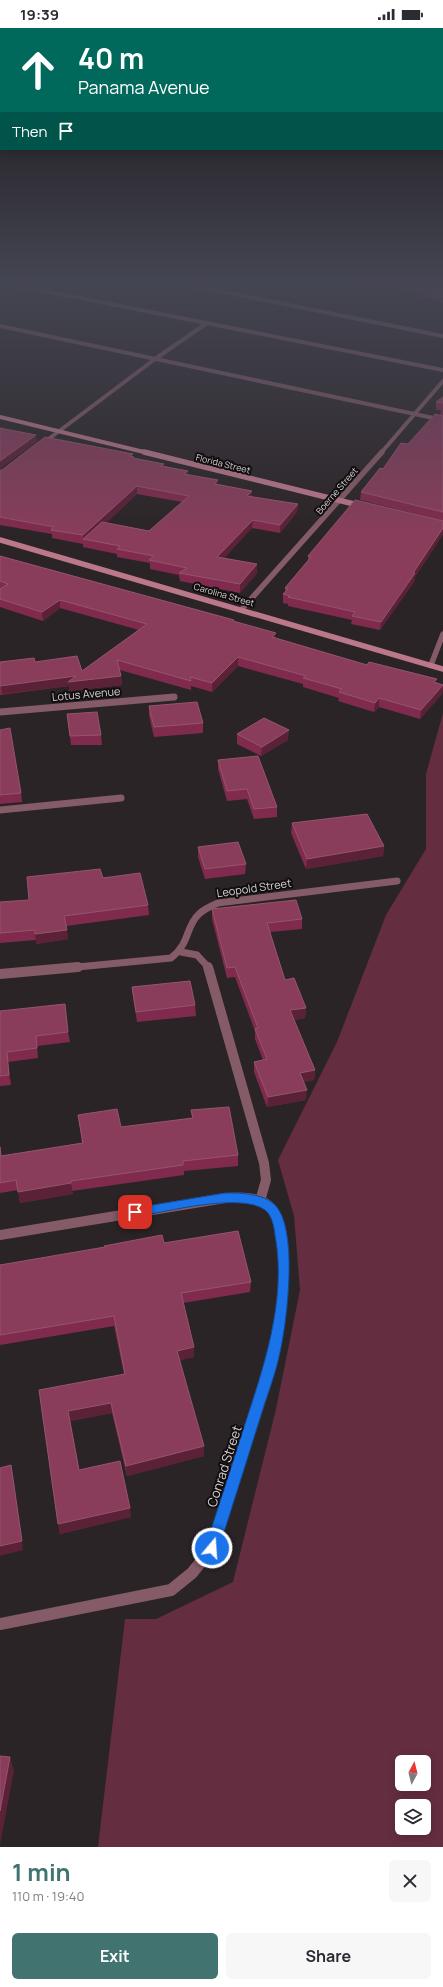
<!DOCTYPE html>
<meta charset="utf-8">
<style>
:root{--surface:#fff;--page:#f7f7f7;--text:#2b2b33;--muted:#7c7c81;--accent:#417470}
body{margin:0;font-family:Manrope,sans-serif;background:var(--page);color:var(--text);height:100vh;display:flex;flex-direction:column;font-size:15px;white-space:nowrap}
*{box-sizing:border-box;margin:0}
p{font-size:13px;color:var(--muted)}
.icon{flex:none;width:22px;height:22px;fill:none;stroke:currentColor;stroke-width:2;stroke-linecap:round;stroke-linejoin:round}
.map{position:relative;height:1819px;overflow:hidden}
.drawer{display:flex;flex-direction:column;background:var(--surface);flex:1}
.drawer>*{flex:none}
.guide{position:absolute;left:0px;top:0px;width:443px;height:122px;box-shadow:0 2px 10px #0003;background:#00695c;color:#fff;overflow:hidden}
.needle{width:26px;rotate:7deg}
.controls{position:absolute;left:395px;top:1727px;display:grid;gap:8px}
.controls a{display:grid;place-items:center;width:36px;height:36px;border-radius:6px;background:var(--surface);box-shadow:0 2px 10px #0003;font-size:20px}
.pin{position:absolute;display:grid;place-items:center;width:34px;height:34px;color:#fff;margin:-17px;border-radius:8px;box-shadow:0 2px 6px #0006}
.me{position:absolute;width:44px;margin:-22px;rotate:18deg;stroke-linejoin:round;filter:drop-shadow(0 0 3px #0008)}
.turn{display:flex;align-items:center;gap:14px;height:84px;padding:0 12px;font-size:18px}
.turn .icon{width:52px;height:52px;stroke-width:2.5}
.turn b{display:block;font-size:28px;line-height:34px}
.then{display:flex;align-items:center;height:38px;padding:0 12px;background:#0003;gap:8px;font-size:15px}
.round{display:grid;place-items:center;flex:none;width:42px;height:42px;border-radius:6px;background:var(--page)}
.headline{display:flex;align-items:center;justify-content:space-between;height:68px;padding:0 12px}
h1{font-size:24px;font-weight:700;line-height:30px;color:var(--accent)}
.cta{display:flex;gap:8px;margin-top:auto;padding:8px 12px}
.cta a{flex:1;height:46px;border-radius:6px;background:var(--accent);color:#fff;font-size:16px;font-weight:700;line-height:46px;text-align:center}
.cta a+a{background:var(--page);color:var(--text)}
.status{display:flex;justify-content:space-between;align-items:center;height:28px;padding:0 20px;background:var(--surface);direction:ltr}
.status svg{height:11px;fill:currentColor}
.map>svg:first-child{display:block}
.green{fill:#642e40;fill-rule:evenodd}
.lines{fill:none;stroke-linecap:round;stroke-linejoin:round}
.lane-far2{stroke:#855b67;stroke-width:5.5}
.lane-far1{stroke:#855b67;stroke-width:7}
.lane{stroke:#855b67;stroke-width:10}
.street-far4{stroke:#855b67;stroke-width:4}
.street-far3{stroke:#855b67;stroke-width:5.5}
.street-far2{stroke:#855b67;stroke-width:7}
.street-far1{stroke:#855b67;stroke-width:10}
.street{stroke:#855b67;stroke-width:12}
.secondary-far1{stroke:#bb788b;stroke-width:4}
.secondary{stroke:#bb788b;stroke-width:5.5}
.wall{fill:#802b4d;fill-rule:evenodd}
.shaded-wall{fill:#5a2137}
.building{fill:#893d5b;stroke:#95546e}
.route{fill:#1a73e8;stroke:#114b97}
.labels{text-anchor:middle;stroke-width:4;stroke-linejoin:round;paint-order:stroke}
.far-street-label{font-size:9px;fill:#d5d0d1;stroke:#120e0f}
.street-label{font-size:11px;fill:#d5d0d1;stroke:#120e0f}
.near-street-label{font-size:13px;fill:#d5d0d1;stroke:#120e0f}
</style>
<div class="status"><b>19:39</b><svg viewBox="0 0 49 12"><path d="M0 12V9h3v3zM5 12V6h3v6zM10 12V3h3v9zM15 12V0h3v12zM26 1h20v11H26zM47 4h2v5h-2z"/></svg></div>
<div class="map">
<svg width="443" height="1819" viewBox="0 0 443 1819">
<rect width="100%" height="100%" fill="#2b2426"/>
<path class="green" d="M443,685V1819H98L125,1591H156L233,1554L276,1381L300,1262L294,1188L278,1132L337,1014L386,887L426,821V746ZM402,1734H424V1756H402ZM402,1778H424V1800H402Z"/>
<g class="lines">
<path class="lane-far2" d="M431,637L443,606"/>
<path class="lane-far1" d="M0,782L121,770
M181,924L197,927L209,940"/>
<path class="lane" d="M208,939L264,1135L266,1152L260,1173"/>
<path class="street-far4" d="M5,255L443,342
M180,255L443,308
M0,298L443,392
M42,416L155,331L207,295
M381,425L443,353"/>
<path class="street-far3" d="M242,581L382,424"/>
<path class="street-far2" d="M0,684L174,669
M67,940L171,930C191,914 185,899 199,886C204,881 211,878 218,875L397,853"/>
<path class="street-far1" d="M0,946L78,939
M0,1207L225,1170C239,1169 261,1168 271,1180C294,1208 281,1287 274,1321"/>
<path class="street" d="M0,1596L171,1562L192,1545L212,1520L268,1347L275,1320"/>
<path class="secondary-far1" d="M0,389L148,425"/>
<path class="secondary" d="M144,424L362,478
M0,512L443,641"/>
</g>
<path class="wall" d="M352,255H443V275H439V272L415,268V263L403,262L404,261L352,259Z
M443,369V493L360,472L361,464L383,441L408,416L440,387L441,382H436V374Z
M133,429H134V430L164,438L188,443V447L218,456L252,463V469L298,476L297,484L280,505L252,500L224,530L257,536V545L240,565L180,553L179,547L150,541V535L117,529V526L83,519V516L52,510V506L0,497V442ZM137,466L182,474L149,503L106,495Z
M443,493V506L415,549L414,554L380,602L351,596L352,592L288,578V576L283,575V566L285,564V560L308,533V528Z
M0,528L234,592V594L276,610L367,637L436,655L443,657L442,666L420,691L379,679L374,684L338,673L339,670L303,659V656L238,638L212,664L191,658V662L120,642L121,648L122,657L69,663V658L0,667V634H35L82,643L139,602L60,580L43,593L0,579Z
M149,678L203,695V705L154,709L149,688Z
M67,686L101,707L102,717H71Z
M0,702L21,765L22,774L0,776Z
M237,706L288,712L261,728L237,716Z
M218,732L277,779V789L254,791L247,771L227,773L218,741Z
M292,795L384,818L383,828L306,841L291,805Z
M198,819L246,836L245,846L205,851L198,829Z
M103,850L148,877L149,887L66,898L68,911L36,916V912L0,915V874L29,872Z
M212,881L302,891V901L270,904L285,952L306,980L305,990L294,992L315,1042L314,1052L304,1054L306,1072L267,1079L254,1044V1034L263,1032L255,1011V1003L235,949L227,950L212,891Z
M132,959L195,977L196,988L137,994L133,969Z
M0,983L68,1004L70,1014L37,1018L38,1030L8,1034L11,1057L0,1058Z
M191,1082L238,1127V1138L184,1143V1147L72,1163L73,1166L20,1175L18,1162L0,1165V1117L1,1128L82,1115L78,1087L121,1099L192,1090Z
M164,1215L251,1254L250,1264L183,1275L194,1329L180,1332L204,1428L127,1448L112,1385L70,1393L79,1442L131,1489L60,1506L39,1362L124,1346L114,1298L0,1317V1237Z"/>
<path class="shaded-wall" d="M36,407L37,414L0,441V433Z
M188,443V450L184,446Z
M137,458V466L88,512L83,511V507Z
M252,463V471L247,468Z
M298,476L297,484L280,505V497Z
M253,492L252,500L217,538V529Z
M443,500V506L415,549L414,554L380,602L381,594Z
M257,536V545L240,565V556Z
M60,572V580L43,593L42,584Z
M276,605L275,614L272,609Z
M238,629V638L212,664V655Z
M76,648H121L122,657L69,663V658L2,666L1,657Z
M443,657L442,666L420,691L421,682Z
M379,670V679L374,684L375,675Z
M289,702L288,712L261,728L262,719Z
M384,818L383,828L306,841L307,831Z
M67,902L68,911L36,916L35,906Z
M306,980L305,990L290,993V982Z
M7,1024L8,1034L11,1057L9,1047Z
M315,1042L314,1052L300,1055V1045Z
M307,1062L306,1072L267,1079L268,1069Z
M71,1155L73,1166L20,1175L18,1164Z
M194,1319V1329L178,1333L177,1323Z
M111,1375L112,1385L70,1393L68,1383Z
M204,1418V1428L127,1448L126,1438Z
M11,1437L13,1447L23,1522L0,1528V1518Z
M130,1480L131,1489L60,1506L58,1496Z
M10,1729L14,1742L0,1817V1783Z"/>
<path class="building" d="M404,255H443V269L439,268L440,265L416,262L417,257L404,256Z
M443,369V375L436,374Z
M435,386L443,388V484L361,464L380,440L383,441L401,415L408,416Z
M0,400L36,407L0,433Z
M45,409L133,426L130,428L134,429L133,430L164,436L161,438L188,443L184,446L218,452L215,456L252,463L247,468L298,476L280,497L253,492L217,529L257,536L240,556L179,545L187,540L149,532L154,528L117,521L120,518L83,511L102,494L149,503L189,468L137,458L83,507L51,502L54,499L0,489V442H2Z
M355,472L443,493V500L413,545H415L381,594L352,588L355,584L288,569L290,568L283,566L288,561L285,560L311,529L308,528Z
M0,528L234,592L233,593L276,605L272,609L367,637L369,634L437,651L434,654L443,657L421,682L379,670L375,675L339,664L342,661L303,650L306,648L238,629L212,655L190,649L191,653L117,632L121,648L68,654L76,648L0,658V634L34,630L35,634L77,628L82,643L147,596L60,572L42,584L0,571V561L8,556L0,553Z
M197,674L203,695L154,699L149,678Z
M97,684L101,707L70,708L67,686Z
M264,690L289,702L262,719L237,706Z
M10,700L21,765L0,767V702Z
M258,728L277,779L254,781L247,761L227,763L218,732Z
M367,786L384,818L307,831L292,795Z
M238,814L246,836L205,841L198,819Z
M100,841L103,850L140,845L148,877L64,888L67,902L35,906V902L0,905V874L29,872L27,849Z
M296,872L302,891L267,895L285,952L294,950L306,980L290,982L315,1042L300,1045L307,1062L268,1069L254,1034L267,1031L255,1001L258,1000L235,939L227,940L212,881Z
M190,953L195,977L136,984L132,959Z
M65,976L68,1004L36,1008L37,1020L7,1024L9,1047L0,1048V983Z
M229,1079L238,1127L183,1133V1137L71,1153V1155L18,1164L16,1152L0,1155V1119L1,1128L83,1115L78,1087L117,1081L121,1099L193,1090L191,1082Z
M238,1203L251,1254L181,1265L194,1319L177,1323L204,1418L126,1438L111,1375L68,1383L79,1442L120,1433L130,1480L58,1496L39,1362L125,1346L114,1288L0,1307V1237L105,1219L104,1218L162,1207L164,1215Z
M11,1437L22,1513L0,1518V1440Z
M0,1728L10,1729L0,1783Z"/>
<linearGradient id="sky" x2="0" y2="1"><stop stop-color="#181415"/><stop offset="0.5" stop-color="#444552"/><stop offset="1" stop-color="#444552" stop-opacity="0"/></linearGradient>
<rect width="443" height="509" fill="url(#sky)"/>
<path class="route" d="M225,1165C241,1165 261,1165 274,1176C299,1198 287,1294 280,1324C276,1345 267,1367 261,1387C247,1432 233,1476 219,1520L217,1525L212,1527L207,1525L205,1520C218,1480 231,1440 244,1399C264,1338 287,1272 275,1207C274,1199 272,1187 265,1182C241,1164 165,1184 135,1189L131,1188L129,1184L131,1181L135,1180Z"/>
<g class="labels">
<g class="far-street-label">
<text transform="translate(223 436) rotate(14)" y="3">Florida Street</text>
<text transform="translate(337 463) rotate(-49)" y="3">Boerne Street</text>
<text transform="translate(224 567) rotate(16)" y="3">Carolina Street</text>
</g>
<g class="street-label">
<text transform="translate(86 666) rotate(-5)" y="4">Lotus Avenue</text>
<text transform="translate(254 860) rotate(-8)" y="4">Leopold Street</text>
</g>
<g class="near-street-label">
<text transform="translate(224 1438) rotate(-72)" y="5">Conrad Street</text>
</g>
</g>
</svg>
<div class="controls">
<a><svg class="needle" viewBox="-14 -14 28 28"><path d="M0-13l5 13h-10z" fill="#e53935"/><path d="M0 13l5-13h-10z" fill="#7c7c81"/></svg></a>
<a><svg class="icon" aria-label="layers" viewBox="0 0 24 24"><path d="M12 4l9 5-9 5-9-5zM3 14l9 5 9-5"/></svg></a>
</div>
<div class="pin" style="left:135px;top:1184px;background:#d93025"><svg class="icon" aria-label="arrive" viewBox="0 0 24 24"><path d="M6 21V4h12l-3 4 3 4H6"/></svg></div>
<svg class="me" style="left:212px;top:1520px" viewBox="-20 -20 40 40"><circle r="17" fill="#1a73e8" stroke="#fff" stroke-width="3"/><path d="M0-11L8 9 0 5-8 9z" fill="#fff"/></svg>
<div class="guide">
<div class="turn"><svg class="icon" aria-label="ahead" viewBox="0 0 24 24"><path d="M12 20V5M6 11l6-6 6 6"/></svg><div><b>40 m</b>Panama Avenue</div></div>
<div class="then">Then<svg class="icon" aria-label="arrive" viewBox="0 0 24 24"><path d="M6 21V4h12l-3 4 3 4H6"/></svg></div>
</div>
</div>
<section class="drawer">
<div class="headline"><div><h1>1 min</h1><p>110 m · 19:40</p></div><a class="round"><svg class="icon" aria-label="close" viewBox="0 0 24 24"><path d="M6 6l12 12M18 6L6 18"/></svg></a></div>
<div class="cta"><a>Exit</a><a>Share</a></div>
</section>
